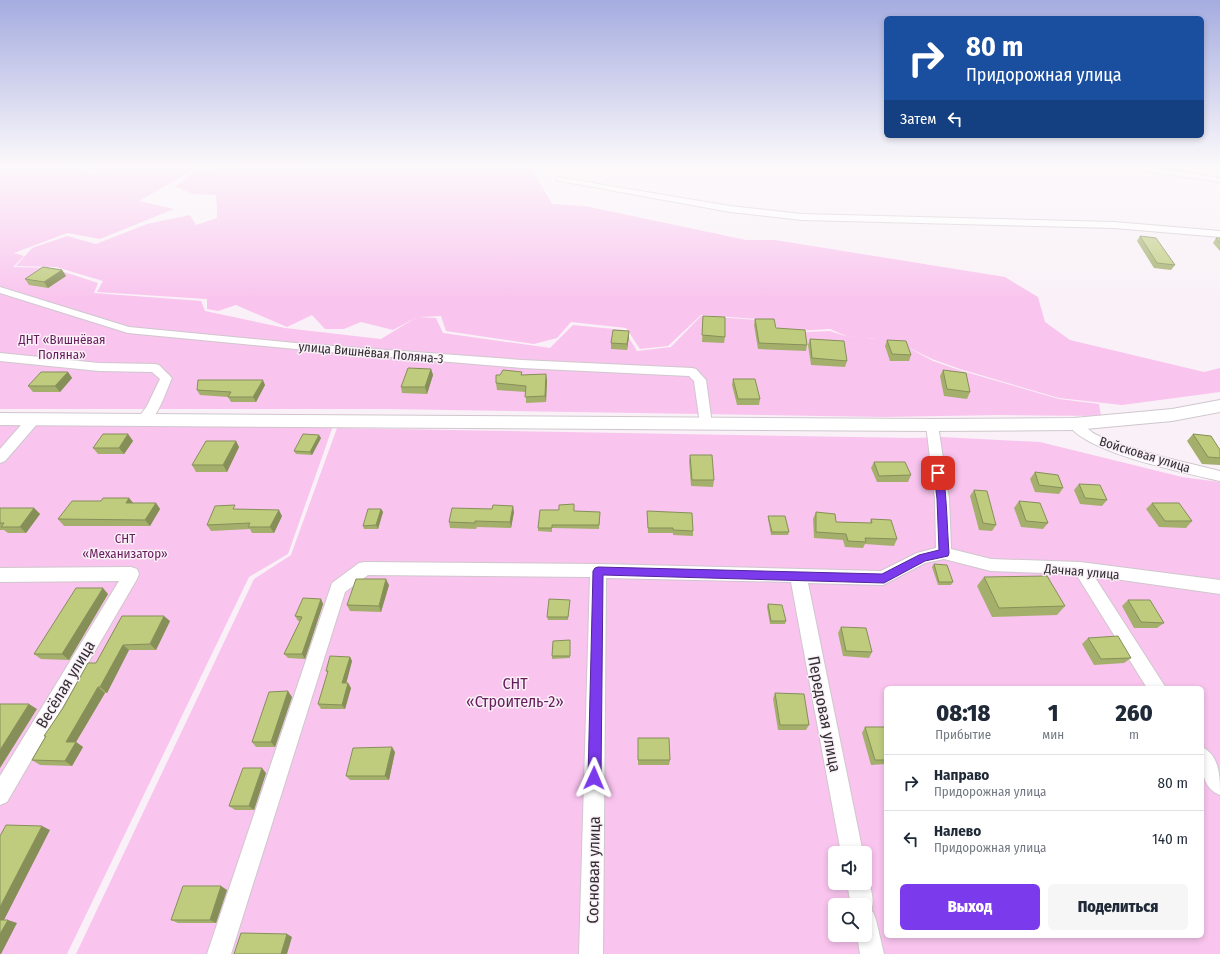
<!DOCTYPE html>
<html lang="ru">
<meta charset="utf-8">
<style>
:root{--surface:#fff;--page:#f6f6f7;--text:#1f2937;--muted:#747a83;--line:#e0e1e3;--accent:#7c3aed}
body{margin:0;font-family:"Fira Sans Condensed",sans-serif;background:var(--page);color:var(--text);height:100vh;display:flex;flex-direction:column;font-size:15px;white-space:nowrap}
*{box-sizing:border-box;margin:0}
p{font-size:13px;color:var(--muted)}
.icon{flex:none;width:22px;height:22px;fill:none;stroke:currentColor;stroke-width:2;stroke-linecap:round;stroke-linejoin:round}
.map{position:relative;flex:1;overflow:hidden}
.panel{position:absolute;left:884px;top:686px;width:320px;height:252px;display:flex;flex-direction:column;background:var(--surface);border-radius:6px;box-shadow:0 2px 6px #0003}
.panel>*{flex:none}
.banner{position:absolute;left:884px;top:16px;width:320px;height:122px;border-radius:6px;box-shadow:0 2px 6px #0003;background:#1a4fa0;color:#fff;overflow:hidden}
.tools{position:absolute;left:828px;top:846px;display:grid;gap:8px}
.tools a{display:grid;place-items:center;width:44px;height:44px;border-radius:6px;background:var(--surface);box-shadow:0 2px 6px #0003;font-size:20px}
.pin{position:absolute;display:grid;place-items:center;width:34px;height:34px;color:#fff;margin:-17px;border-radius:8px;box-shadow:0 2px 6px #0006}
.me{position:absolute;width:44px;margin:-22px;rotate:1deg;stroke-linejoin:round;filter:drop-shadow(0 0 3px #0008)}
.turn{display:flex;align-items:center;gap:14px;height:84px;padding:0 16px;font-size:18px}
.turn .icon{width:52px;height:52px;stroke-width:2.5}
.turn b{display:block;font-size:28px;line-height:34px}
.then{display:flex;align-items:center;height:38px;padding:0 16px;background:#0003;gap:8px;font-size:15px}
.eta{display:flex;justify-content:space-evenly;align-items:center;height:68px;text-align:center}
.eta b{font-size:24px;font-weight:800;line-height:28px}
.button{display:flex;gap:8px;margin-top:auto;padding:8px 16px}
.button a{flex:1;height:46px;border-radius:6px;background:var(--accent);color:#fff;font-size:16px;font-weight:800;line-height:46px;text-align:center}
.button a+a{background:var(--page);color:var(--text)}
ul{padding:0;list-style:none}
li{display:flex;align-items:center;gap:12px;height:56px;padding:0 16px;border-top:1px solid var(--line)}
li div{flex:1}
li b{display:block;font-size:15px}
li em{font-style:normal}
.map>svg:first-child{display:block}
.green{fill:#f9c4ee;fill-rule:evenodd}
.lines{fill:none;stroke-linecap:round;stroke-linejoin:round}
.lane-casing{stroke:#cfc7cd;stroke-width:1}
.street-casing{stroke:#cfc7cd;stroke-width:2}
.secondary-casing{stroke:#cfc7cd;stroke-width:2}
.lane{fill:#fff;fill-rule:evenodd}
.street{fill:#fff;fill-rule:evenodd}
.secondary{fill:#fff;fill-rule:evenodd}
.wall{fill:#a4af6c}
.shaded-wall{fill:#868f58}
.building{fill:#bfcc7e;stroke:#868f58}
.route{fill:#7c3aed;stroke:#51269a}
.labels{text-anchor:middle;stroke-width:3;stroke-linejoin:round;paint-order:stroke}
.park-label{font-size:13px;fill:#671c5c;stroke:#f9f1f7}
.street-label{font-size:13px;fill:#322e31;stroke:#f9f1f7}
.near-park-label{font-size:16px;fill:#671c5c;stroke:#f9f1f7}
.near-street-label{font-size:16px;fill:#322e31;stroke:#f9f1f7}
</style>
<div class="map">
<svg width="1220" height="954" viewBox="0 0 1220 954">
<rect width="100%" height="100%" fill="#f9f1f7"/>
<path class="green" d="M0,167H199L139,201L174,209L100,239L67,233L14,253L24,256L13,267L52,268L98,283L94,293L201,301L205,311L285,328L381,339L417,317L393,330L361,322L344,329H325L312,315L287,327L236,305L218,311L207,309V299L97,292L103,281L56,267L16,266L32,248L67,236L96,244L147,224L190,215L196,225L217,218V206L216,195L193,194L175,187L194,172L234,167H311L318,169L531,167L552,204L585,206L746,240H775L1005,277L1038,297L1045,322L1070,340L1204,372L1220,368V392L1122,405L1059,398L960,369L932,359L903,345L933,361L959,370L1059,399L1099,404L1101,416L999,415L883,417L386,409H0ZM701,315L773,320L780,332L830,329L846,336L877,339L845,336L830,331L779,333L772,321L701,316L671,347L637,351L624,330L573,325L550,348L443,333L436,318L419,317L441,316L446,331L534,344L557,338L571,322L626,328L640,349L668,346Z
M0,419L334,423L288,554L249,577L67,954H0Z
M337,428L913,438L942,437L1040,442L1182,477L1220,482V954H76L254,579L291,555ZM886,688H1202V936H886ZM835,853H865V883H835ZM835,905H865V935H835Z"/>
<g class="lines">
<defs>
<path id="lane" d="M76,167H82L101,174L98,175Z"/>
<path id="street" d="M1129,167H1149L1220,178V182L1133,169Z
M557,177L730,206L802,214L1114,222L1220,231V237L1114,228L802,220L730,212L560,181H557L556,179Z
M0,287L129,327L306,344L522,360L692,368L696,369L706,380L712,424L711,427L706,428L701,427L700,424L694,381L689,376L522,368L306,350L128,333L0,293Z
M0,353L99,363L155,364L159,365L172,378C166,391 159,415 147,424C144,426 141,425 137,424L136,421L147,406L160,379L152,372L99,371L0,361Z
M33,416L38,417L39,420L38,423L5,461L0,463V449L28,417Z
M1074,420L1079,421L1093,433L1109,441L1163,457L1220,471V481C1186,473 1085,453 1068,424L1069,421Z
M932,421L937,422L938,425L949,499L951,549L991,559L1080,562L1220,580V594L1094,576L1166,688H1147L1076,574L991,571L944,559L925,563L883,585L808,583L863,853H841L791,582L606,578L603,954H579L590,577L368,575L345,592L231,954H207L332,583L359,563L365,562L598,564L881,571L917,553L936,548L935,499L926,425L927,422Z
M131,567L137,569L139,574L137,579L7,802L0,805V776L119,581L0,582V568Z
M1202,747C1220,756 1220,777 1220,795C1200,787 1202,766 1202,747Z
M865,875C871,884 875,901 871,911L873,912L876,920L884,954H860L857,935H865V905H851L847,883H865Z"/>
<path id="secondary" d="M1220,400V412L1172,421L1074,430L932,431L0,425V413L932,419L1074,418L1172,409Z"/>
</defs>
<use href="#lane" class="lane-casing"/>
<use href="#street" class="street-casing"/>
<use href="#secondary" class="secondary-casing"/>
<use href="#lane" class="lane"/>
<use href="#street" class="street"/>
<use href="#secondary" class="secondary"/>
</g>
<path class="wall" d="M1140,236L1175,265L1171,270L1154,268L1137,241Z
M1216,238H1220V251L1213,243Z
M62,270L66,276L48,288L29,285L25,279Z
M703,316L725,337L724,343L702,342Z
M755,319L776,328L807,345L806,351L758,349L754,325Z
M629,331L627,350L611,349V343Z
M810,339L847,361L845,367L811,365L808,345Z
M887,340L911,355L909,361H890L885,346Z
M431,369L433,375L427,394L402,393L401,387Z
M943,370L970,392L967,399L944,396L940,376Z
M68,372L72,378L60,392H33L28,386Z
M522,375L547,380L546,402L526,403V392L497,390L496,383Z
M733,379L760,399L759,405H737L732,385Z
M265,385L256,402H231L228,397L200,395L197,390Z
M128,434L133,441L124,454H98L93,448Z
M1193,434L1220,450V465L1202,464L1187,441Z
M321,438L312,455L296,454L294,451Z
M236,441L239,447L227,472H196L192,465Z
M690,455L714,480L713,487L691,486L689,461Z
M874,462L911,475L908,482H877L871,468Z
M1035,472L1063,488L1059,494L1035,492L1030,479Z
M1079,484L1107,500L1102,506L1080,504L1074,490Z
M974,490L996,525L992,531L979,530L970,496Z
M129,498L133,503H156L160,509L150,526H64L58,519L101,501Z
M1019,501L1048,523L1043,529L1021,527L1014,508Z
M1152,503L1192,521L1186,528L1159,527L1146,509Z
M0,508H34L40,514L26,533H8L4,530H0Z
M237,509L282,516L274,533H252L250,529L211,531L207,525Z
M381,509L383,512L378,529H364L363,526Z
M574,511L600,516L599,529L552,528V532L538,531V528Z
M647,511L693,531V536L673,535V533H648Z
M514,512L511,528L477,527L476,529L450,528L449,522Z
M816,512L836,522L870,523L871,519L897,539L894,546L865,544L863,548L845,547L843,540L814,538L813,519Z
M768,516L789,532L788,535H771L768,519Z
M934,564L953,582L951,585H938L932,567Z
M984,577L1065,606L1057,615L992,617L977,586Z
M389,585L381,612L350,611L347,605Z
M108,594L69,660L41,659L34,654Z
M321,599L323,604L305,659L288,658L284,654L300,621H298L295,616Z
M570,600L568,620H548L547,617Z
M1128,600L1164,623L1157,628H1134L1122,606Z
M768,604L786,621L785,624H770L767,607Z
M122,616L170,621L156,650H129L107,693H105L76,742L83,747L72,766L40,765L32,760L46,737L44,736L96,663Z
M841,627L872,652L869,658L843,656L838,633Z
M1088,638L1131,658L1124,663L1094,665L1082,644Z
M570,643V658L552,659V656Z
M350,657L352,661L346,683H348L351,688L345,709H321L318,704L328,673L326,671Z
M775,693L809,725L806,730H778L773,699Z
M292,697L275,747H256L252,742Z
M865,727H886V764L871,765L862,733Z
M638,738L670,760L669,765H638Z
M395,752L389,780H350L346,776Z
M266,773L254,810H235L229,806Z
M227,890L216,923H178L171,920Z"/>
<path class="shaded-wall" d="M62,270L66,276L48,288L44,282Z
M629,331V337L627,350V344Z
M431,369L433,375L427,394L425,387Z
M68,372L72,378L60,392L55,386Z
M546,374L547,380L546,402L545,396Z
M263,380L265,385L256,402L253,397Z
M128,434L133,441L124,454L119,448Z
M319,435L321,438L312,455L310,452Z
M236,441L239,447L227,472L223,465Z
M129,498L134,504L126,503Z
M156,503L160,509L150,526L145,520Z
M513,506L514,512L511,528L510,522Z
M34,508L40,514L26,533L20,527Z
M381,509L383,512L378,529L376,525Z
M279,510L282,516L274,533L270,527Z
M386,579L389,585L381,612L379,606Z
M103,588L108,594L69,660L62,654Z
M321,599L323,604L305,659L302,654Z
M164,616L170,621L156,650L150,644Z
M123,645L129,650L107,693L100,687Z
M350,657L352,661L345,688L342,683Z
M348,683L351,688L345,709L342,705Z
M98,687L105,693L76,742L83,747L72,766L65,761L66,742Z
M288,691L292,697L275,747L271,742Z
M29,704L37,709L0,768V750Z
M392,747L395,752L389,780L385,776Z
M262,768L266,773L254,810L249,806Z
M42,826L50,830L3,922L0,921V907Z
M221,886L227,890L216,923L210,920Z
M8,920L17,923L1,954H0V934Z
M287,934L292,937L287,954H281Z"/>
<path class="building" d="M1140,236L1156,238L1175,265L1157,263Z
M1216,238H1220V243Z
M43,267L62,270L44,282L25,279Z
M703,316L725,317V337L702,335Z
M755,319H774L776,328L805,330L807,345L759,343Z
M613,330L629,331L627,344L611,343Z
M810,339L844,341L847,361L812,358Z
M887,340L906,341L911,355L892,354Z
M408,368L431,369L425,387H401Z
M503,370L522,372L521,375L546,374L545,396L525,397L526,386L496,383V375H500Z
M943,370L966,373L970,392L947,389Z
M41,372H68L55,386H28Z
M733,379H755L760,399H738Z
M198,380H263L253,397H228L231,392L197,390Z
M103,434H128L119,448H93Z
M303,434L319,435L310,452L294,451Z
M1193,434L1211,436L1220,450V458L1208,457Z
M206,441H236L223,465H192Z
M690,455H712L714,480H692Z
M874,462H905L911,475L879,476Z
M1035,472L1058,475L1063,488L1039,485Z
M1079,484L1100,485L1107,500L1085,498Z
M974,490L987,491L996,525L983,523Z
M103,498H129L126,503H156L145,520L58,519L72,501H101Z
M1019,501L1040,503L1048,523L1026,521Z
M1152,503H1179L1192,521H1165Z
M574,504V511L600,512L599,525H552V528H538L540,510H559V505Z
M235,505L233,509L279,510L270,527H248L250,523L207,525L215,506Z
M493,505L513,506L510,522L475,521V523L449,522L452,508L492,509Z
M0,508H34L20,527H1L4,523H0Z
M368,509H381L376,525L363,526Z
M647,511L692,513L693,531L673,530V528H648Z
M816,512L835,514L836,522L872,523L871,519L891,520L897,539L865,538L866,542L848,541L846,534L816,532Z
M768,516H785L789,532H772Z
M934,564L947,565L953,582H939Z
M1047,576L1065,606L999,608L984,577Z
M356,579H386L379,606L347,605Z
M76,588H103L62,654H34Z
M303,598L321,599L302,654H284L302,617L295,616Z
M549,599L570,600L568,617H547Z
M1128,600H1150L1164,623L1141,622Z
M768,604L782,605L786,621H771Z
M122,616H164L150,644L123,645L100,687H98L66,742H76L65,761L32,760L46,736H44L63,708L88,663H96Z
M841,627L866,628L872,652L846,651Z
M1118,636L1131,658L1101,659L1088,638Z
M570,640V656H552L553,641Z
M330,656L350,657L342,683H348L342,705L318,704L328,671H326Z
M288,691L271,742H252L269,692Z
M775,693L804,694L809,725H780Z
M0,704H29L0,750Z
M865,727H886V760H875Z
M638,738H669L670,760H638Z
M392,747L385,776H346L353,748Z
M243,768H262L249,806H229Z
M6,825L42,826L0,907V836Z
M183,886H221L210,920H171Z
M0,920H8L0,934Z
M241,933L287,934L281,954H234Z"/>
<linearGradient id="sky" x2="0" y2="1"><stop stop-color="#a5ace0"/><stop offset="0.55" stop-color="#fcf9fb"/><stop offset="1" stop-color="#fcf9fb" stop-opacity="0"/></linearGradient>
<rect width="1220" height="301" fill="url(#sky)"/>
<path class="route" d="M935,470H941L943,473C947,500 947,526 949,553L948,556L925,561L884,583L603,575L601,778L599,783L594,785L590,783L588,778L593,571L595,568L598,567L882,574L919,555L939,550L937,499L934,473Z"/>
<g class="labels">
<g class="park-label">
<text x="62" y="344">ДНТ «Вишнёвая<tspan x="62" dy="15">Поляна»</tspan></text>
<text x="125" y="543">СНТ<tspan x="125" dy="15">«Механизатор»</tspan></text>
</g>
<g class="street-label">
<text transform="translate(371 352) rotate(5)" y="5">улица Вишнёвая Поляна-3</text>
<text transform="translate(1145 454) rotate(17)" y="5">Войсковая улица</text>
<text transform="translate(1082 571) rotate(5)" y="5">Дачная улица</text>
</g>
<g class="near-park-label">
<text x="515" y="689">СНТ<tspan x="515" dy="18">«Строитель-2»</tspan></text>
</g>
<g class="near-street-label">
<text transform="translate(65 684) rotate(-59)" y="6">Весёлая улица</text>
<text transform="translate(825 714) rotate(79)" y="6">Передовая улица</text>
<text transform="translate(593 870) rotate(-89)" y="6">Сосновая улица</text>
</g>
</g>
</svg>
<div class="tools">
<a><svg class="icon" aria-label="sound" viewBox="0 0 24 24"><path d="M4 9h4l5-4v14l-5-4H4zM17 9q2 3 0 6"/></svg></a>
<a><svg class="icon" aria-label="search" viewBox="0 0 24 24"><circle cx="10" cy="10" r="6"/><path d="M15 15l6 6"/></svg></a>
</div>
<div class="pin" style="left:938px;top:473px;background:#d93025"><svg class="icon" aria-label="arrive" viewBox="0 0 24 24"><path d="M6 21V4h12l-3 4 3 4H6"/></svg></div>
<svg class="me" style="left:594px;top:778px" viewBox="-20 -20 40 40"><path d="M0-17L14 15 0 8-14 15z" fill="#7c3aed" stroke="#fff" stroke-width="4"/></svg>
<div class="banner">
<div class="turn"><svg class="icon" aria-label="right" viewBox="0 0 24 24"><path d="M7 20v-9h11M14 6l5 5-5 5"/></svg><div><b>80 m</b>Придорожная улица</div></div>
<div class="then">Затем<svg class="icon" aria-label="left" viewBox="0 0 24 24"><path d="M17 20v-9H6M10 6l-5 5 5 5"/></svg></div>
</div>
<section class="panel">
<div class="eta">
<div><b>08:18</b><p>Прибытие</p></div>
<div><b>1</b><p>мин</p></div>
<div><b>260</b><p>m</p></div>
</div>
<ul>
<li><svg class="icon" aria-label="right" viewBox="0 0 24 24"><path d="M7 20v-9h11M14 6l5 5-5 5"/></svg><div><b>Направо</b><p>Придорожная улица</p></div><em>80 m</em></li>
<li><svg class="icon" aria-label="left" viewBox="0 0 24 24"><path d="M17 20v-9H6M10 6l-5 5 5 5"/></svg><div><b>Налево</b><p>Придорожная улица</p></div><em>140 m</em></li>
</ul>
<div class="button"><a>Выход</a><a>Поделиться</a></div>
</section>
</div>
